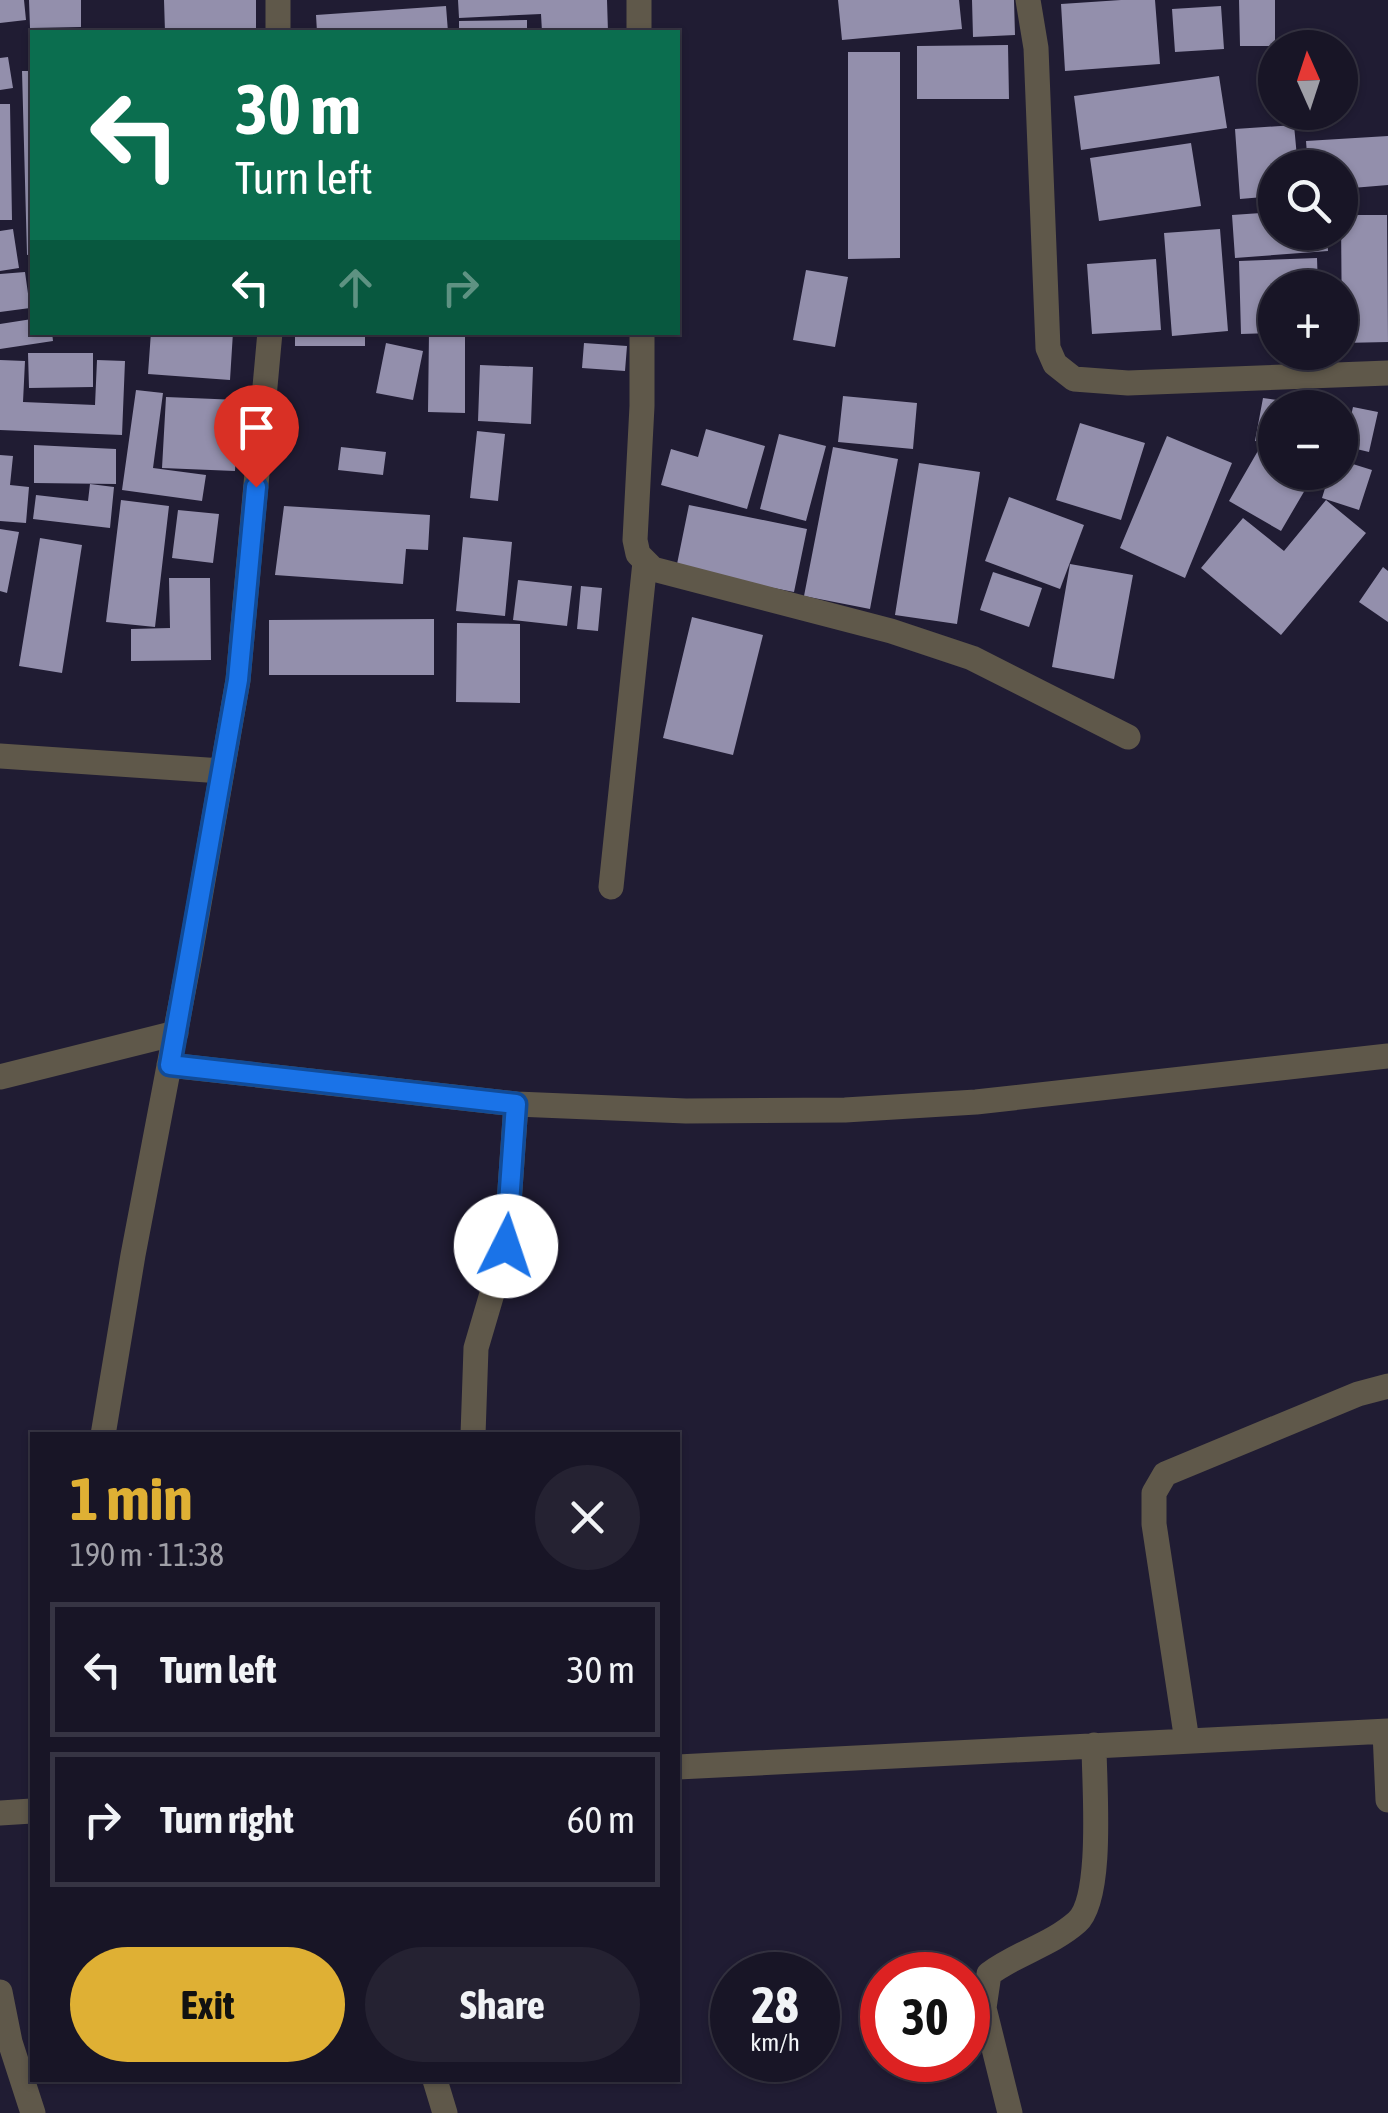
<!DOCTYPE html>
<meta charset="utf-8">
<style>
:root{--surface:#181526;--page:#252232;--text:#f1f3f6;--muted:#9f9fa7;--line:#363443;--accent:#dfb034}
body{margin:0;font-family:"Asap Condensed",sans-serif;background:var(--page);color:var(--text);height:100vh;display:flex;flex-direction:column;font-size:38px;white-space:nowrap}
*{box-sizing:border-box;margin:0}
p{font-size:32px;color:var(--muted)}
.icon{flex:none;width:55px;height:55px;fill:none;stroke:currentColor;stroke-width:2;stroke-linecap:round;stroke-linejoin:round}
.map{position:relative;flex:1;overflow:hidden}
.details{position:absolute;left:30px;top:1432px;width:650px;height:650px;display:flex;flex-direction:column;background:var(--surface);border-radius:0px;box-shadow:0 2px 8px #0004,0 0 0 2px var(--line)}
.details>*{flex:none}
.guide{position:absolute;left:30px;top:30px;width:650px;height:305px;border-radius:0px;box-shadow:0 2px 8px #0004,0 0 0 2px var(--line);background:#0b6e4f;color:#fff;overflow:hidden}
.needle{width:65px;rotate:357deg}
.buttons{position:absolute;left:1258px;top:30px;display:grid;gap:20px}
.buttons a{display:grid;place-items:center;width:100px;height:100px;border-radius:50%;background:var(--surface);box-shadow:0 2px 8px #0004,0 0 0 2px var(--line);font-size:50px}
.speed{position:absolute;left:710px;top:1952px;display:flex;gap:20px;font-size:50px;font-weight:700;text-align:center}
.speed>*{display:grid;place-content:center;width:130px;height:130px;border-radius:50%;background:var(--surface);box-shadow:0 2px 8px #0004,0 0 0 2px var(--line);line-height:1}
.speed small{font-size:25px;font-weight:400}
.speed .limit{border:15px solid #d22;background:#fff;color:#111}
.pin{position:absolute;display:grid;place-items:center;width:85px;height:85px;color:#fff;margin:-102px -42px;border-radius:50% 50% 50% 0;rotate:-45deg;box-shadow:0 0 10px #0007}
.pin .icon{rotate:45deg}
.me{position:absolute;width:110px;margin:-55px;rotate:4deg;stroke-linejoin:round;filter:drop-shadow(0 0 8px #0008)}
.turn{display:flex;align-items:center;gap:35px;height:210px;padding:0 40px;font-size:45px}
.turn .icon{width:130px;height:130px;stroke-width:2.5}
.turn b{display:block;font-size:70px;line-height:85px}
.lanes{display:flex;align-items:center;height:95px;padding:0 40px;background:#0003;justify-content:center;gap:50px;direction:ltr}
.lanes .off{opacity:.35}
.round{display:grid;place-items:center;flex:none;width:105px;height:105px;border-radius:52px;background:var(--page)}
.headline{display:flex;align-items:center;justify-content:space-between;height:170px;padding:0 40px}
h1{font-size:60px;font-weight:700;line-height:75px;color:var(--accent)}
.button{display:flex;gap:20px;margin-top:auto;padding:20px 40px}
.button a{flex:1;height:115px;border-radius:60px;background:var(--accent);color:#111;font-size:40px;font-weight:700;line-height:115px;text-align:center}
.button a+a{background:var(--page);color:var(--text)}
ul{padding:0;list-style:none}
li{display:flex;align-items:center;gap:30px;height:135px;margin:0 20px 15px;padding:0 20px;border:5px solid var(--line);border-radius:0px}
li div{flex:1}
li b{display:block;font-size:38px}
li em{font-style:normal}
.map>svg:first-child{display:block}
.building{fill:#938fac}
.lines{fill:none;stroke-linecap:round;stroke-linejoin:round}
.street{stroke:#5f584a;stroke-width:25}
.route-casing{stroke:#114b97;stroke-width:25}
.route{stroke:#1a73e8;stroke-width:18}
</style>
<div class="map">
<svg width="1388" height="2113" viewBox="0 0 1388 2113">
<rect width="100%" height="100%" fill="#201c33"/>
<path class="building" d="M0,0H24L26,20L0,23Z
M29,0H81V27L30,28Z
M164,0H256V32H165Z
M458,0H607L608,32H542L541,14L459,18Z
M838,0H959L962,29L842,40Z
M972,0H1014L1015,35L973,37Z
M1121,0H1155L1160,64L1065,71L1061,4Z
M1239,0H1275V46H1240Z
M446,6L448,32H317L316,15Z
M1221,6L1224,49L1175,52L1172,9Z
M527,20V32H459V21Z
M1008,45L1009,99H917V46Z
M848,52H900V258L848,259Z
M8,57L13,88L0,90V58Z
M22,71H32V254L27,255Z
M1219,76L1227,128L1081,150L1074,96Z
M0,104H10L12,220H0Z
M1294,125L1298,168H1275V196L1240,199L1235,129Z
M1388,136V185L1340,189V168H1308L1306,141Z
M1191,143L1201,206L1099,221L1090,158Z
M1275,212V232H1327L1328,251L1235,258L1232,215Z
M1341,215H1387L1388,342L1342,343Z
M13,229L19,268L0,271V231Z
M1220,229L1228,331L1172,336L1164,233Z
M1317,258L1318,288H1275V333L1241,334L1239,261Z
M1156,259L1161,330L1092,334L1087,264Z
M806,270L848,277L835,347L793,340Z
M25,272L30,308L0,312V274Z
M32,319V332H52L53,341L0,349V324Z
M151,332H233L230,380L148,374Z
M295,332H365V346H295Z
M429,332H465V413L428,412Z
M386,343L423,351L413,400L376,393Z
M584,343L627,346L625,371L582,368Z
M28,353H93V387L29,388Z
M0,360L25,361L23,402L95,405L97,360L125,361L122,435L0,430Z
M480,365L533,367L531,424L478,421Z
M136,390L163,393L153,468L206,475L202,501L122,490Z
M843,396L917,403L913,449L838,442Z
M166,397L239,400L235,471L162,468Z
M1263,398L1313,405V408H1275V444L1255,441Z
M1353,407L1378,412L1369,452L1344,446Z
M1080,423L1145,443L1121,520L1056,500Z
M706,429L765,446L747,509L661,485L671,449L698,457Z
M477,431L505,434L498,501L470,498Z
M779,434L826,446L806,521L760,509Z
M1167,436L1232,463L1185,578L1120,548Z
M34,445L116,449V484L34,483Z
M341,447L386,452L383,475L338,470Z
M833,447L898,459L870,609L804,596Z
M1259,449L1275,458V472H1301L1312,478L1281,531L1229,501Z
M0,455L13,456L10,485L29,487L26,523L0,521Z
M1340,460L1372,470L1359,510L1322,498L1330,472H1340Z
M919,463L980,472L957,624L895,615Z
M90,484L114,487L110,528L33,519L36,495L88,501Z
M1009,497L1084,525L1060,589L985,561Z
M121,500L169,506L155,627L106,622Z
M1326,500L1366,533L1281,635L1201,568L1243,518L1284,551Z
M689,505L807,529L794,592L676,569Z
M284,506L430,515L428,550L406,549L403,584L275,575Z
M178,510L219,514L213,563L172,558Z
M0,529L19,532L7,593L0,591Z
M463,537L512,542L505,616L456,611Z
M40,538L82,545L62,673L19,666Z
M1070,564L1133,575L1114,679L1052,667Z
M1383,567L1388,571V622L1359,602Z
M993,572L1042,588L1029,627L980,610Z
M169,578H210L211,660L131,661V629L170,628Z
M518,580L572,586L567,626L513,620Z
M581,586L602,588L598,631L577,629Z
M692,617L763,635L733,755L663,738Z
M434,619V675H269V620Z
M457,623L520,624V703L456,702Z"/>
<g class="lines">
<path class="street" d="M278,0V32
M639,0V32
M1028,0L1036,48L1048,348L1055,364L1074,379L1128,383L1388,373
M642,332V406L635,540L638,554L653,569L891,631L972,658L1128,737
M0,756L222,771
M611,887L645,562
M169,1065L516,1104L686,1111L845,1110L976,1102L1388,1056
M0,1077L176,1033
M103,1435L133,1255L189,961L238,680L270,332
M473,1435L476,1348L506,1246L516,1104
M1385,1732L1388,1800
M1187,1741L1154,1524V1493L1165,1474L1358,1394L1388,1386
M678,1767L1388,1731
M0,1813L32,1811
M0,1992L10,2042L33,2113
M435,2080L445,2113
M1010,2113L984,2008L989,1974C1017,1953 1051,1945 1077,1922C1104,1898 1094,1783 1094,1745"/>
</g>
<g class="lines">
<defs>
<path id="route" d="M256,487L238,680L170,1065L516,1104L506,1246"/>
</defs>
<use href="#route" class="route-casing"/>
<use href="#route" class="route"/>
</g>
</svg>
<div class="buttons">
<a><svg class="needle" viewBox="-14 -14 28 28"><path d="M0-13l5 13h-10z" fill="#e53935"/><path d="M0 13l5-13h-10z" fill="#9f9fa7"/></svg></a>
<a><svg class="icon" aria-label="search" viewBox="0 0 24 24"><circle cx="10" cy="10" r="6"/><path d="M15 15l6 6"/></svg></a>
<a>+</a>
<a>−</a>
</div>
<div class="speed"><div>28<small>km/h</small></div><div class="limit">30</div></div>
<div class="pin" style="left:256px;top:487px;background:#d93025"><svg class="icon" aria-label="arrive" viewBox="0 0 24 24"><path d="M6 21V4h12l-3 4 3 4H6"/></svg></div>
<svg class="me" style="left:506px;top:1246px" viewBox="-20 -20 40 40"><circle r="19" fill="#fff"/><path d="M0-13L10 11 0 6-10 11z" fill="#1a73e8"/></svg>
<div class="guide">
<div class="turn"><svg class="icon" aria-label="left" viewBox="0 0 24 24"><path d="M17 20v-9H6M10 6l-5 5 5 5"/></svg><div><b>30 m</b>Turn left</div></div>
<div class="lanes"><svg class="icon" aria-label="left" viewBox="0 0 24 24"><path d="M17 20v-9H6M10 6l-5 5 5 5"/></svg><svg class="icon off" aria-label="ahead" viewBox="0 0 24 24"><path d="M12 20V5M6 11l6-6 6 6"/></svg><svg class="icon off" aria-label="right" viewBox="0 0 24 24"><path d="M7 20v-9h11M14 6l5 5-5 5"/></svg></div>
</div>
<section class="details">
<div class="headline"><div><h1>1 min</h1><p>190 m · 11:38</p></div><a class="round"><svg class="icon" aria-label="close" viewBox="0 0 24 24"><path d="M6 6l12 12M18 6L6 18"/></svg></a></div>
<ul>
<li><svg class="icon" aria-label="left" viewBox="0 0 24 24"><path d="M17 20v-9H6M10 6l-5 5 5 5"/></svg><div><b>Turn left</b></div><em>30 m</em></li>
<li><svg class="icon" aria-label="right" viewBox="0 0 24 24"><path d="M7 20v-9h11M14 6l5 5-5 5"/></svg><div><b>Turn right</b></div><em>60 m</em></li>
</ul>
<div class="button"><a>Exit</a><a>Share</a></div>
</section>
</div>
